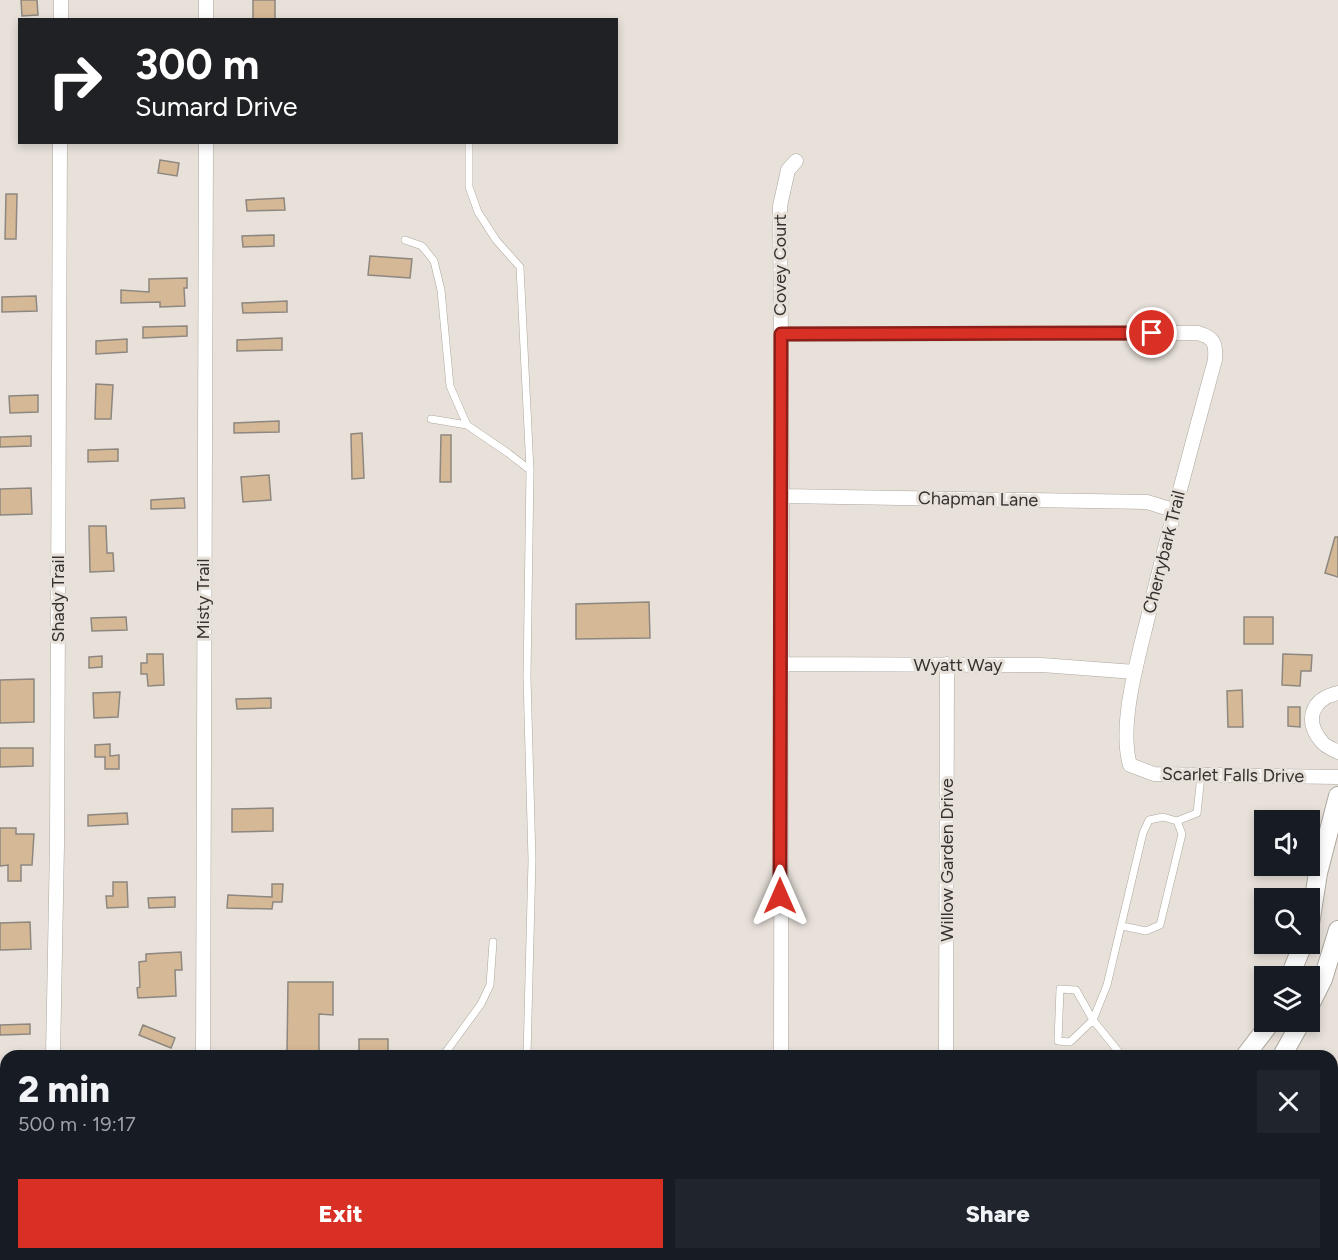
<!DOCTYPE html>
<meta charset="utf-8">
<style>
:root{--surface:#171b24;--page:#20242c;--text:#f1f3f6;--muted:#9ea1a6;--accent:#d93025}
body{margin:0;font-family:Figtree,sans-serif;background:var(--page);color:var(--text);height:100vh;display:flex;flex-direction:column;font-size:22px;white-space:nowrap}
*{box-sizing:border-box;margin:0}
p{font-size:20px;color:var(--muted)}
.icon{flex:none;width:33px;height:33px;fill:none;stroke:currentColor;stroke-width:2;stroke-linecap:round;stroke-linejoin:round}
.map{position:relative;flex:1;overflow:hidden}
.details{position:absolute;left:0px;top:1050px;width:1338px;height:210px;display:flex;flex-direction:column;background:var(--surface);border-radius:18px 18px 0 0;box-shadow:0 3px 9px #0003}
.details>*{flex:none}
.banner{position:absolute;left:18px;top:18px;width:600px;height:126px;border-radius:0px;box-shadow:0 3px 9px #0003;background:#202124;color:#fff;overflow:hidden}
.controls{position:absolute;left:1254px;top:810px;display:grid;gap:12px}
.controls a{display:grid;place-items:center;width:66px;height:66px;border-radius:0px;background:var(--surface);box-shadow:0 3px 9px #0003;font-size:30px}
.pin{position:absolute;display:grid;place-items:center;width:51px;height:51px;color:#fff;margin:-26px;border:3px solid #fff;border-radius:50%;box-shadow:0 2px 6px #0007}
.me{position:absolute;width:66px;margin:-33px;rotate:0deg;stroke-linejoin:round;filter:drop-shadow(0 0 4px #0008)}
.turn{display:flex;align-items:center;gap:21px;height:126px;padding:0 18px;font-size:27px}
.turn .icon{width:78px;height:78px;stroke-width:2.5}
.turn b{display:block;font-size:42px;line-height:51px}
.round{display:grid;place-items:center;flex:none;width:63px;height:63px;border-radius:0px;background:var(--page)}
.headline{display:flex;align-items:center;justify-content:space-between;height:102px;padding:0 18px}
h1{font-size:36px;font-weight:800;line-height:45px}
.primary-button{display:flex;gap:12px;margin-top:auto;padding:12px 18px}
.primary-button a{flex:1;height:69px;border-radius:0px;background:var(--accent);color:#fff;font-size:24px;font-weight:800;line-height:69px;text-align:center}
.primary-button a+a{background:var(--page);color:var(--text)}
.map>svg:first-child{display:block}
.building{fill:#d5b996;stroke:#8d8780;stroke-width:1.5}
.lines{fill:none;stroke-linecap:round;stroke-linejoin:round}
.service-casing{stroke:#ada79f;stroke-width:8}
.minor-casing{stroke:#ada79f;stroke-width:15}
.tertiary-casing{stroke:#ada79f;stroke-width:18}
.secondary-casing{stroke:#ada79f;stroke-width:20}
.service{stroke:#fff;stroke-width:7}
.minor{stroke:#fff;stroke-width:14}
.tertiary{stroke:#fff;stroke-width:16}
.secondary{stroke:#fff;stroke-width:18}
.route-casing{stroke:#8d1f18;stroke-width:15}
.route{stroke:#d93025;stroke-width:10}
.labels{text-anchor:middle;stroke-width:6;stroke-linejoin:round;paint-order:stroke}
.street-label{font-size:18px;fill:#35322f;stroke:#e8e1da}
</style>
<div class="map">
<svg width="1338" height="1260" viewBox="0 0 1338 1260">
<rect width="100%" height="100%" fill="#e8e1da"/>
<path class="building" d="M21,0H37L38,15L22,16Z
M253,0H275V20H253Z
M160,160L179,163L177,176L158,173Z
M6,194H17L16,239H5Z
M284,198L285,210L247,211L246,200Z
M274,235V246L243,247L242,236Z
M370,256L412,259L410,278L368,275Z
M187,278V288H184L185,306L160,307V302L121,303V290L149,292V279Z
M36,296L37,311L2,312V297Z
M287,301V312L243,313L242,303Z
M187,326V336L143,338V327Z
M282,338V350L237,351V340Z
M127,339V352L96,354V341Z
M96,384L113,385L111,419H95Z
M38,395V412L10,413L9,396Z
M279,421V432L234,433V423Z
M362,433L364,478L352,479L351,434Z
M441,435H451V482H440Z
M31,436V446L0,447V437Z
M118,449V461L88,462V450Z
M269,475L271,500L243,502L241,477Z
M31,488L32,514L0,515V489Z
M184,498L185,508L151,509V500Z
M89,526H106L107,553H113L114,571L90,572Z
M1335,537H1338V577L1325,573Z
M649,602L650,638L576,639V604Z
M126,617L127,630L92,631L91,618Z
M1244,617H1273V644H1244Z
M147,654H163L164,685L148,686L147,674H141V663H147Z
M1283,654L1312,655L1311,671H1301L1300,686L1282,685Z
M102,656V667L89,668V657Z
M34,679V722L0,723V680Z
M1242,690L1243,727H1228L1227,691Z
M120,692L118,717L94,718L93,693Z
M271,698V708L237,709L236,699Z
M1288,707H1300V727L1288,726Z
M110,744V756L119,755V769H105V757H95V745Z
M0,748H33V766L0,767Z
M273,808V831L232,832V809Z
M127,813L128,824L88,826V815Z
M0,828H16V834H34L32,865H21V881H8V865L0,866Z
M113,882H127L128,907L107,908L106,896H113Z
M272,884H283L282,902H273L272,909L227,908L228,895L272,897Z
M175,897V907L149,908L148,898Z
M30,922L31,949L0,950V923Z
M181,952L182,970H175L176,996L138,998L137,988L140,987L139,962L146,961V954Z
M288,982H333V1015L319,1014V1054H287Z
M30,1024V1034L0,1035V1025Z
M143,1025L175,1038L171,1048L139,1035Z
M359,1039H388V1056H359Z"/>
<g class="lines">
<defs>
<path id="service" d="M469,142V187L478,212L496,240L520,267L530,470L527,677L532,860L527,1056
M405,240L422,246L434,261L441,290L450,386L467,425L508,453L530,470
M431,419L467,425
M1177,821L1197,813L1201,776
M1122,926L1146,931L1160,925L1182,834L1177,821L1163,817L1149,820L1143,833L1107,985L1093,1020L1122,1056
M1060,989L1076,990L1093,1020L1070,1042L1058,1041Z
M443,1056L481,1004L490,985L493,942"/>
<path id="minor" d="M61,20V0
M206,20V0
M781,334L1198,333C1215,338 1216,344 1215,360C1192,444 1169,528 1149,613C1139,655 1118,724 1130,765L1154,774L1338,777
M782,496L1147,502L1173,510
M781,664L1042,665L1135,672
M1338,693C1311,699 1304,721 1322,742C1326,747 1333,749 1338,752
M53,1056L57,845L60,142
M203,1056L206,142
M781,1056L782,496L780,206L788,170L796,161
M946,1056L947,664
M0,1142H6
M846,1254V1260"/>
<path id="tertiary" d="M1332,1210H1338"/>
<path id="secondary" d="M1310,924L1318,873L1338,796
M1290,976L1303,944
M1310,1005L1323,979L1338,930
M1245,1056L1271,1022
M1282,1056L1301,1022
M0,1246L6,1245
M347,1260L484,1258L585,1254"/>
</defs>
<use href="#service" class="service-casing"/>
<use href="#minor" class="minor-casing"/>
<use href="#tertiary" class="tertiary-casing"/>
<use href="#secondary" class="secondary-casing"/>
<use href="#service" class="service"/>
<use href="#minor" class="minor"/>
<use href="#tertiary" class="tertiary"/>
<use href="#secondary" class="secondary"/>
</g>
<g class="lines">
<defs>
<path id="route" d="M780,896L781,334L1152,333"/>
</defs>
<use href="#route" class="route-casing"/>
<use href="#route" class="route"/>
</g>
<g class="labels">
<g class="street-label">
<text transform="translate(780 265) rotate(-90)" y="6">Covey Court</text>
<text transform="translate(978 499) rotate(1)" y="6">Chapman Lane</text>
<text transform="translate(1164 552) rotate(-76)" y="6">Cherrybark Trail</text>
<text transform="translate(58 599) rotate(-90)" y="6">Shady Trail</text>
<text transform="translate(203 599) rotate(-90)" y="6">Misty Trail</text>
<text x="958" y="671">Wyatt Way</text>
<text transform="translate(1233 775) rotate(1)" y="6">Scarlet Falls Drive</text>
<text transform="translate(947 860) rotate(-90)" y="6">Willow Garden Drive</text>
</g>
</g>
</svg>
<div class="controls">
<a><svg class="icon" aria-label="sound" viewBox="0 0 24 24"><path d="M4 9h4l5-4v14l-5-4H4zM17 9q2 3 0 6"/></svg></a>
<a><svg class="icon" aria-label="search" viewBox="0 0 24 24"><circle cx="10" cy="10" r="6"/><path d="M15 15l6 6"/></svg></a>
<a><svg class="icon" aria-label="layers" viewBox="0 0 24 24"><path d="M12 4l9 5-9 5-9-5zM3 14l9 5 9-5"/></svg></a>
</div>
<div class="pin" style="left:1152px;top:333px;background:#d93025"><svg class="icon" aria-label="arrive" viewBox="0 0 24 24"><path d="M6 21V4h12l-3 4 3 4H6"/></svg></div>
<svg class="me" style="left:780px;top:896px" viewBox="-20 -20 40 40"><path d="M0-17L14 15 0 8-14 15z" fill="#d93025" stroke="#fff" stroke-width="4"/></svg>
<div class="banner">
<div class="turn"><svg class="icon" aria-label="right" viewBox="0 0 24 24"><path d="M7 20v-9h11M14 6l5 5-5 5"/></svg><div><b>300 m</b>Sumard Drive</div></div>
</div>
<section class="details">
<div class="headline"><div><h1>2 min</h1><p>500 m · 19:17</p></div><a class="round"><svg class="icon" aria-label="close" viewBox="0 0 24 24"><path d="M6 6l12 12M18 6L6 18"/></svg></a></div>
<div class="primary-button"><a>Exit</a><a>Share</a></div>
</section>
</div>
